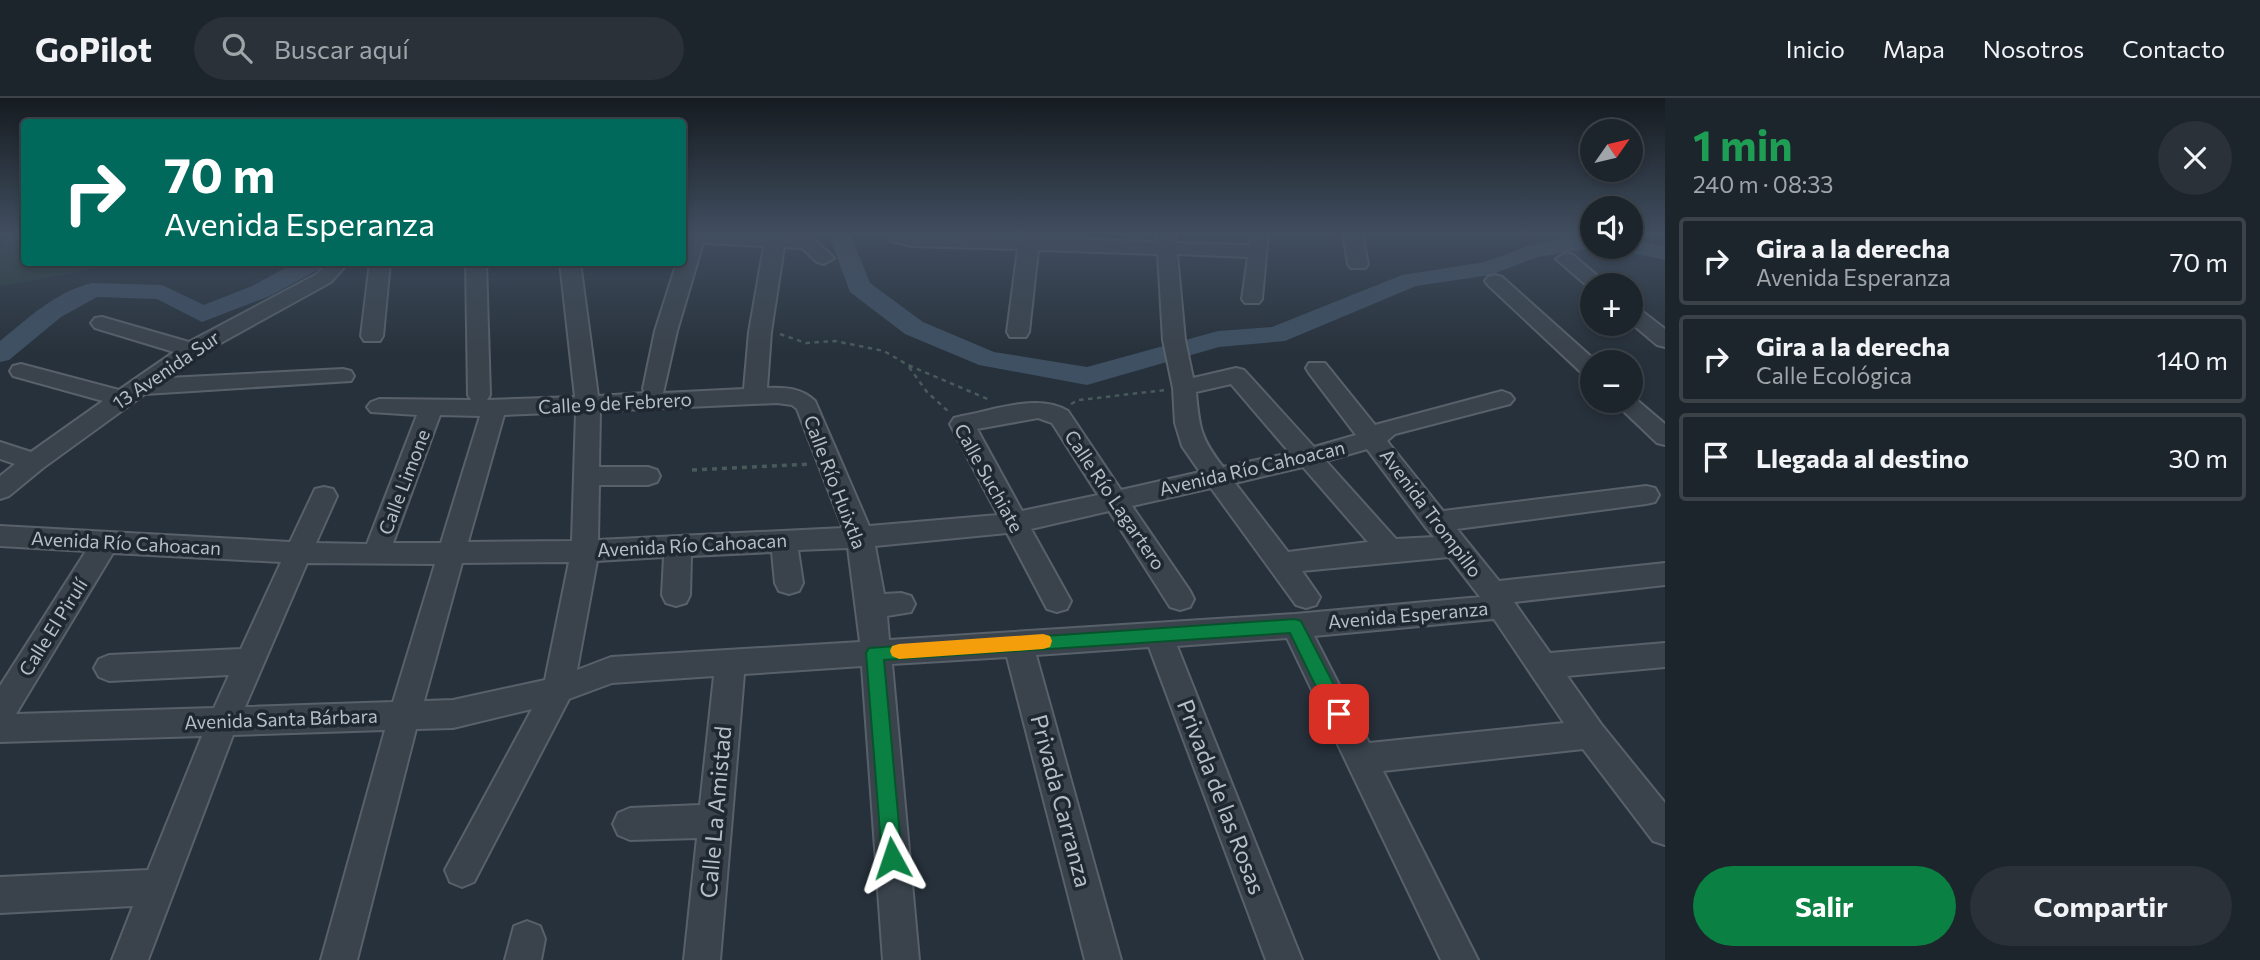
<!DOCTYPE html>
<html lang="es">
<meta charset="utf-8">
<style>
:root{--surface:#1d252c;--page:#2a3138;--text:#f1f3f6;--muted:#a0a5a9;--line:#3b4248;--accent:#0b8043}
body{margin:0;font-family:Commissioner,sans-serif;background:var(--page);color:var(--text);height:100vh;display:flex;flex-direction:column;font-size:26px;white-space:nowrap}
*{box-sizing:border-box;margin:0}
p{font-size:23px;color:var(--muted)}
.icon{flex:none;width:38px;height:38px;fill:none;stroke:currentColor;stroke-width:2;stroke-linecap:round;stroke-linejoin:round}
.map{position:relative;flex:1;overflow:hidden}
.details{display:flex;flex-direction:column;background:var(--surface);width:595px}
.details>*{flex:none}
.guide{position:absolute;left:21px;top:21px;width:665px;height:147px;border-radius:7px;box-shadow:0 4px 10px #0003,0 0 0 2px var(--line);background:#00695c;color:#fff;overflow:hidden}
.needle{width:46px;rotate:56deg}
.buttons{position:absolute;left:1580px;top:21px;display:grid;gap:14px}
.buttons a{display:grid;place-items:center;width:63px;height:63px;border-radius:50%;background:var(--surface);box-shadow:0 4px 10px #0003,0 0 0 2px var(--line);font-size:35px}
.pin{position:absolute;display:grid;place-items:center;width:60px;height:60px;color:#fff;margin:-30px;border-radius:14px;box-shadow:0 4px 10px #0006}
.me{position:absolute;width:77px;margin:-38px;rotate:355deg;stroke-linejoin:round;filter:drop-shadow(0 0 5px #0008)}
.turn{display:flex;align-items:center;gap:24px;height:147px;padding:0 28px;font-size:32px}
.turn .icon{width:91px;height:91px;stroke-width:2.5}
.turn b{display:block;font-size:49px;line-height:60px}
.round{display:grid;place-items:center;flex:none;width:74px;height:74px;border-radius:37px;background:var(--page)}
.overview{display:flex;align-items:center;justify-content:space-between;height:119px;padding:0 28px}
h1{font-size:42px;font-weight:700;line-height:52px;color:#1e9e55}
.cta{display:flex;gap:14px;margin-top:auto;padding:14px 28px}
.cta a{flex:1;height:80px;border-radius:42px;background:var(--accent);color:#fff;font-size:28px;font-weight:700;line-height:80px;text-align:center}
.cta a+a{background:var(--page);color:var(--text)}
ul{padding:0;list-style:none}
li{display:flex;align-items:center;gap:21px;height:88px;margin:0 14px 10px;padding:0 14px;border:4px solid var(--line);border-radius:7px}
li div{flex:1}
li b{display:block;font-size:26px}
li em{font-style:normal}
header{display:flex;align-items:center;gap:42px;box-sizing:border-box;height:98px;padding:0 35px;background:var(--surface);border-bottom:2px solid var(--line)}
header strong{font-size:33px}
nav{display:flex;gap:38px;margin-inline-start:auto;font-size:24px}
.search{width:490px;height:63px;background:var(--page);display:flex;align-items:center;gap:18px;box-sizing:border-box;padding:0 24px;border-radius:38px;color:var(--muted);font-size:26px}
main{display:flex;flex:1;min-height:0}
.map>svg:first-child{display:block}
.green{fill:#2a3e3d}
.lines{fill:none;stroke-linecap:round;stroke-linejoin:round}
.river{fill:#3e5062;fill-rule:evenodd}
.minor-casing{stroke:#58616a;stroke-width:4}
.path-far1{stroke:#495a5b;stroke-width:2.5;stroke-dasharray:4.5 4.5;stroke-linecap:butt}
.path{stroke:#495a5b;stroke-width:3.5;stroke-dasharray:5 5;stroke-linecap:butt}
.minor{fill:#3a434c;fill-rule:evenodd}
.route{fill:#0b8043;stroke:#07532c;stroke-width:2}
.slow{fill:#f59e0b}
.labels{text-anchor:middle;stroke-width:7;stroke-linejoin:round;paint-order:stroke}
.street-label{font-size:19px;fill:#b6bec7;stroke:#1f2831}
.near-street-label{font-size:23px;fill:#b6bec7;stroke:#1f2831}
</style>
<header>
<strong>GoPilot</strong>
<div class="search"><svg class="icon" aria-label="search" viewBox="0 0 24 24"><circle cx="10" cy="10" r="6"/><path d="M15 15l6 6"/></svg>Buscar aquí</div>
<nav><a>Inicio</a><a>Mapa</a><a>Nosotros</a><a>Contacto</a></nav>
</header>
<main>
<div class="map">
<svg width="1665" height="862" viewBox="0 0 1665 862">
<rect width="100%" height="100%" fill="#27313b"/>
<path class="green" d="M5,135H24V164L125,165L0,188V156Z"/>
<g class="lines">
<path class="river" d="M828,135H850L870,185L923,224L994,254L1087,269L1218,233L1272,229L1402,177L1485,164L1533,146L1592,137V149H1600L1538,159L1490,177L1416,188L1285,243L1219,249L1087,287L979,267L905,236L850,194Z
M1631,141L1665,148V162L1623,153L1620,149H1631Z
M296,164H326L323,169L270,198L202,224L157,201L97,199L61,219L9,262L0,264V243C27,221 57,193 92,185L162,187L204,207L252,188Z"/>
<defs>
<path id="minor" d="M682,135L789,137L788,135H808L834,160L824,166L817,164L802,150L784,149L771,234L767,290C784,289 802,290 815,303L869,428L998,417L950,326L954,320L962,318C995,312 1038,295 1068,313L1121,392L1200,374L1182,348L1175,325L1173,290L1163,242L1158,156L1038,152L1029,234L1026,239H1010L1007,234L1018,151L911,148L891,143L886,135L1020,140V135H1039V140L1157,144V135H1175L1176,145L1249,147L1252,135H1268L1262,201L1259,205H1245L1242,201L1248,159L1177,156L1185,242L1193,280L1236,270L1244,272L1314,349L1356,337L1309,275L1306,270L1309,265H1325L1375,327L1502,293L1510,296L1514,301L1510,306L1395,336L1387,343L1443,413L1646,388L1655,390L1659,397L1655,404L1646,406L1457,431L1499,483L1665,465V487L1514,504L1550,555L1665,545V569L1567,578L1601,626L1665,705V747L1653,743L1583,651L1383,673L1478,862H1441L1287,540L1177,548L1302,862H1266L1149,549L1036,557L1121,862H1085L1007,559L892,566L919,862H883L862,568L744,576L720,862H684L697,740L630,742L618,737L613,726L618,715L630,710L700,707L714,578L612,585L569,601L474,784L462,789L450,784L445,772L532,611L453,630L416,631L357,862H321L385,632L233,637L148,862H112L133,808L0,815V779L148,772L202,638L0,644V588L86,453L0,448V428L290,444L315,391L324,389L333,391L337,398L316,445L367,446L417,317L371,314L367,309L371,304L379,301L471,302L468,297L466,164H486L490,297L487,302L575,299L560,164H580L598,298L645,295L643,291L655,233L677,164H682ZM703,145L764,148L749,234L744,291L663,295L677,233ZM1231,286L1290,355L1223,369C1201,341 1199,330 1196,294ZM777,305L792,307L797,311L843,430L598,442L599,387H648L657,384L660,378L657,372L648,369H599L600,313ZM576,314L572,443L468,444L504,317ZM440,317L480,318L441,445H393ZM1038,320L1052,325L1098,397L1022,413L977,331ZM1367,351L1427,431L1434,439L1396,441L1326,363ZM1303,369L1368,444L1288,454L1235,385ZM1211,390L1296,507L1306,510L1316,507L1320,499L1302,473L1449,459L1480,499L1295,516L889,542L887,518L911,514L915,506L911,498L901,495L884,496L875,448L1007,435L1047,511L1057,514L1067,511L1071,503L1031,431L1109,413L1170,509L1180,512L1190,509L1194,501L1190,493L1132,408ZM848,450L860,544L611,559L577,572L597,463L664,459L662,497L666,505L676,508L686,505L690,497L691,458L772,454L775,485L779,493L789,496L799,493L803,485L798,452ZM113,455L281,464L241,551L109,557L99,561L94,570L99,579L109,583L229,577L214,610L16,616ZM569,464L545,582L453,602L424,603L462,465ZM307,465L435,466L393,604L245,609ZM1494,521L1564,625L1369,645L1314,538Z
M1343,135H1362L1368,166L1365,170H1351L1348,166Z
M1566,155L1573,157L1608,187H1592L1591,191L1556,161Z
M328,164H349L331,184L199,257L167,280L343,271L351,273L354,278L351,283L145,296L43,370L9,398L0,401V378L15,366L0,361V344L31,354L103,303L13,278L10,273L13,268L21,266L119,292L174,254L95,230L91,225L95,220L102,219L189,244L317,176Z
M370,164H390L383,238L380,243H364L361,238Z
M1495,177L1502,179L1597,264H1592V279L1584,277L1488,187L1485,183L1488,179Z
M1631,208L1638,210L1665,231V249L1657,247L1631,225Z
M1631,297L1665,326V347L1657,345L1613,303H1631Z
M527,823L540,828L545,841L541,862H505L514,828Z"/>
</defs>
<use href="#minor" class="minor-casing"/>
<path class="path-far1" d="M1437,135L1438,140
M780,236L806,245L835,243L884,253L908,267L990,302
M909,269L927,294L950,315
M1071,306L1079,302L1166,292"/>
<path class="path" d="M692,372L810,366"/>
<use href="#minor" class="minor"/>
</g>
<linearGradient id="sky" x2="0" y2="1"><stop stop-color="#151b20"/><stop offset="0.53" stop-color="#414e60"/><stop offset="1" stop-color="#414e60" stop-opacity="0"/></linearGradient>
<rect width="1665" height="256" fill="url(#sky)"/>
<path class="route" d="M1295,521L1301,523L1346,610L1348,616L1346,622L1339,625L1332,622L1290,535L884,562L902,760L899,767L892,770L885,767L882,760L866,555L869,550Z"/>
<path class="slow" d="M1043,536L1050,538L1052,543L1050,549L1043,551L899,561L892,558L890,553L892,548L899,546Z"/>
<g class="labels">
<g class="street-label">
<text transform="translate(166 272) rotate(-34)" y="7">13 Avenida Sur</text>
<text transform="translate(615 305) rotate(-3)" y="7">Calle 9 de Febrero</text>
<text transform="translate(1252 370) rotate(-13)" y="7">Avenida Río Cahoacan</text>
<text transform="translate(989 380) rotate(61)" y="7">Calle Suchiate</text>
<text transform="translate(404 384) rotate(-69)" y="7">Calle Limone</text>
<text transform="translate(835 384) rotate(69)" y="7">Calle Río Huixtla</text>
<text transform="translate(1115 402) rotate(56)" y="7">Calle Río Lagartero</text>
<text transform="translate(1431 415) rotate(53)" y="7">Avenida Trompillo</text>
<text transform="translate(126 445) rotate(3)" y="7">Avenida Río Cahoacan</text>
<text transform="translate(692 447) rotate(-3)" y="7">Avenida Río Cahoacan</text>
<text transform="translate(1408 517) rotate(-5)" y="7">Avenida Esperanza</text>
<text transform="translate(53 529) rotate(-58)" y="7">Calle El Pirulí</text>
<text transform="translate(281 621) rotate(-2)" y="7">Avenida Santa Bárbara</text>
</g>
<g class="near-street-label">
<text transform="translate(1221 699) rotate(69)" y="8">Privada de las Rosas</text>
<text transform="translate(1061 703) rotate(75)" y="8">Privada Carranza</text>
<text transform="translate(716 714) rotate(-85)" y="8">Calle La Amistad</text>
</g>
</g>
</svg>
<div class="buttons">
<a><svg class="needle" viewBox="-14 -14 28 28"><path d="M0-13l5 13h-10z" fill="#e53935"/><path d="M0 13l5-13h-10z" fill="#a0a5a9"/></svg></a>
<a><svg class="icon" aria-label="sound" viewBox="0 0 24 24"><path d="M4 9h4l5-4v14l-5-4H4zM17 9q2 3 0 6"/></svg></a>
<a>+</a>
<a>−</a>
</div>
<div class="pin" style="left:1339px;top:616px;background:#d93025"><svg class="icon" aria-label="arrive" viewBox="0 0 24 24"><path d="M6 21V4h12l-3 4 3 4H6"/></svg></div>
<svg class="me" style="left:892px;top:760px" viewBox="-20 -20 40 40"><path d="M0-17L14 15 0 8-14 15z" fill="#0b8043" stroke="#fff" stroke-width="4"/></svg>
<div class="guide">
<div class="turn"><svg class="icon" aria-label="right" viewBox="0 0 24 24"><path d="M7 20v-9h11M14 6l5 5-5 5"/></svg><div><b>70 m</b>Avenida Esperanza</div></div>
</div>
</div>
<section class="details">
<div class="overview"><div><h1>1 min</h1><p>240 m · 08:33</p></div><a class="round"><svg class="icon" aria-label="close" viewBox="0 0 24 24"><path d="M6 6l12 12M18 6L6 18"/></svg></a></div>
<ul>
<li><svg class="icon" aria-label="right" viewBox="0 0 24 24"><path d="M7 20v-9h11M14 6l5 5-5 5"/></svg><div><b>Gira a la derecha</b><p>Avenida Esperanza</p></div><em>70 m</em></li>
<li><svg class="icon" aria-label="right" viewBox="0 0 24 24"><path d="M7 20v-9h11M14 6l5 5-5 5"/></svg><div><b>Gira a la derecha</b><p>Calle Ecológica</p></div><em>140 m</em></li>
<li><svg class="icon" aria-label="arrive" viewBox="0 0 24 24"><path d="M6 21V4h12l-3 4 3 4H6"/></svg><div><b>Llegada al destino</b></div><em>30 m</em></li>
</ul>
<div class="cta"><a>Salir</a><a>Compartir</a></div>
</section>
</main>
